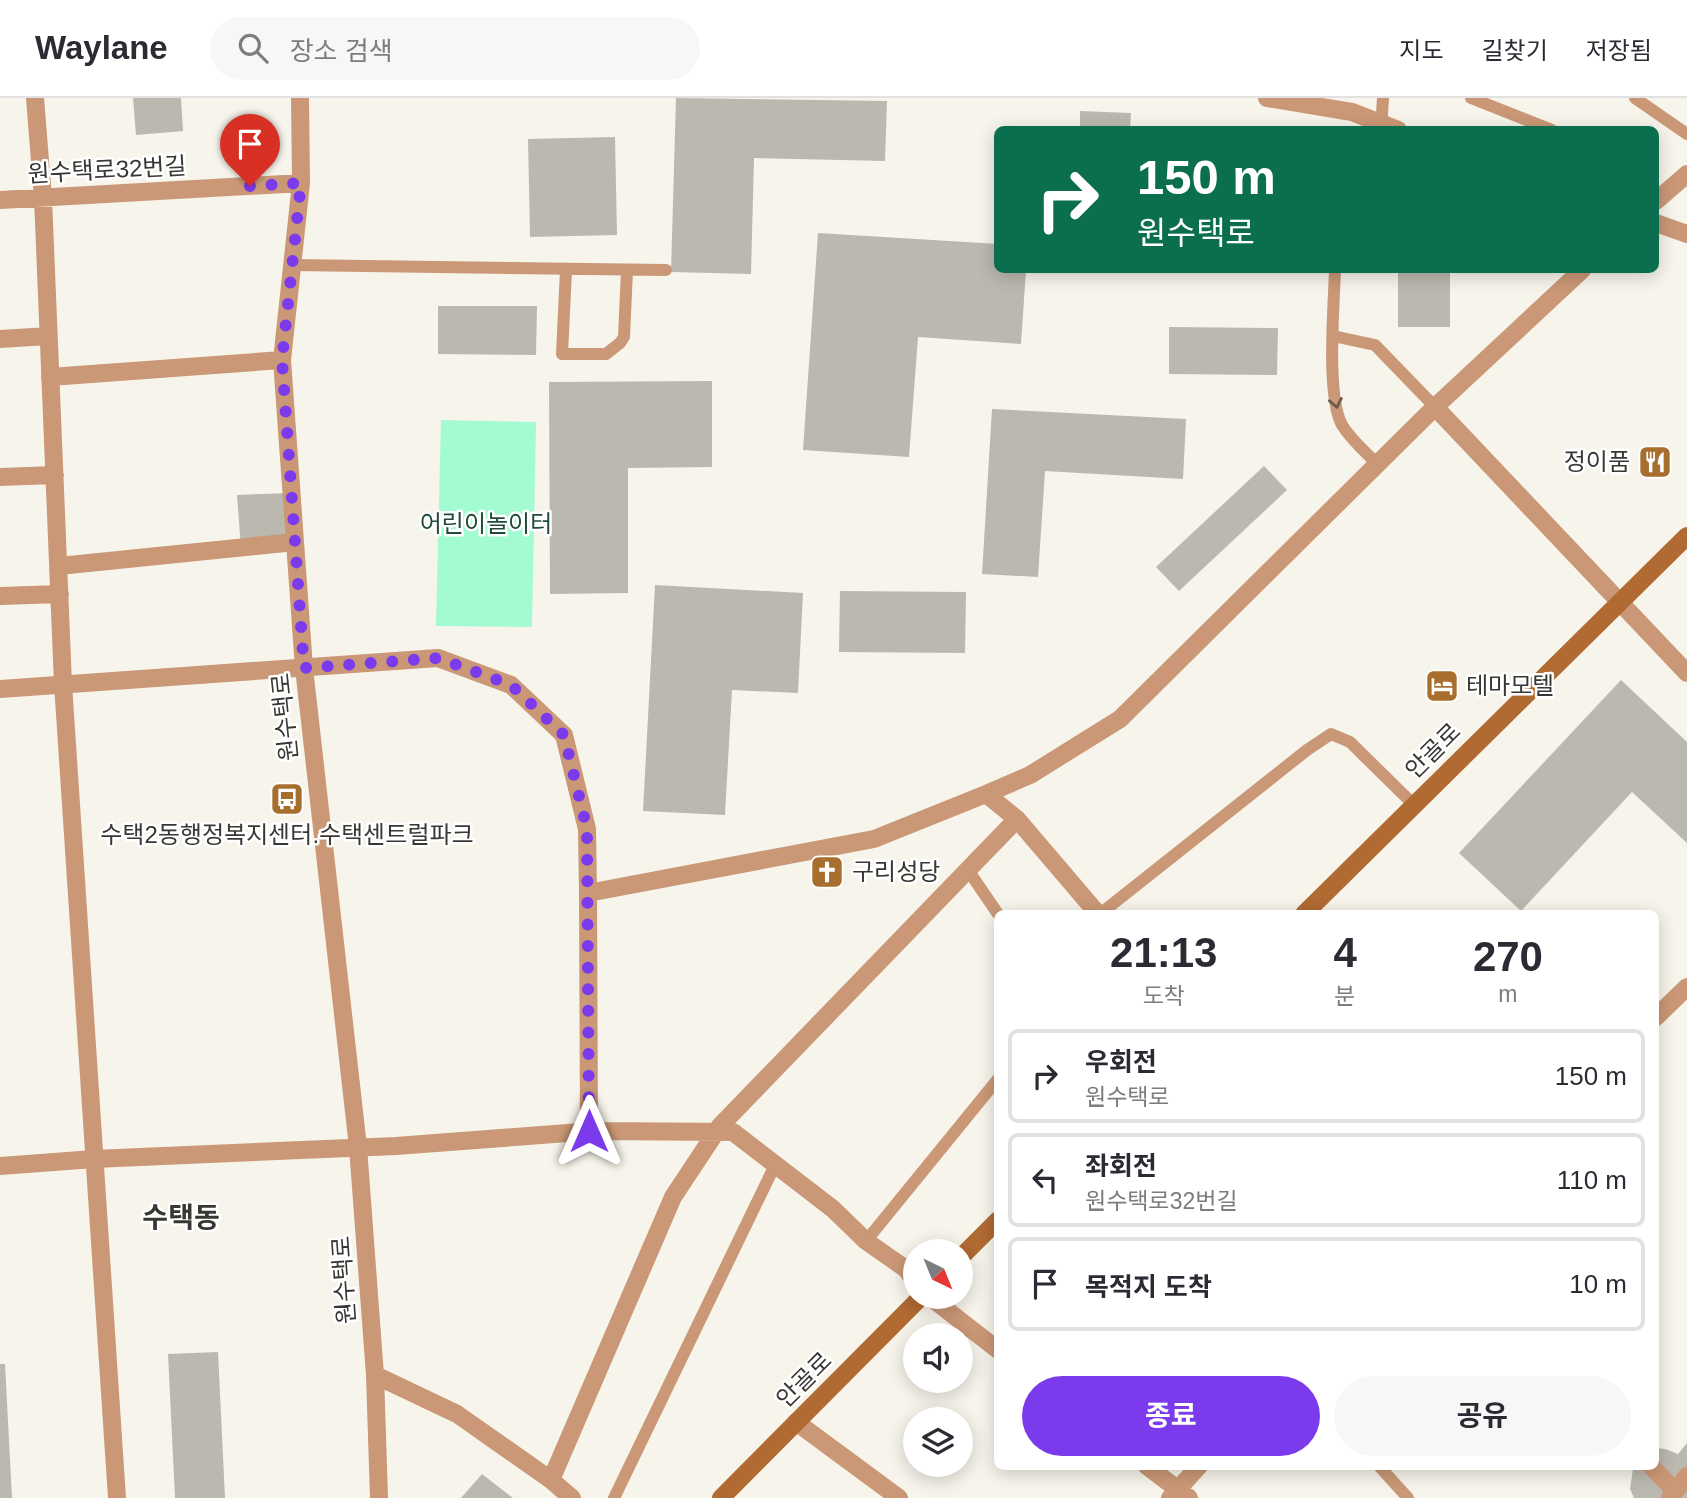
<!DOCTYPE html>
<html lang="ko">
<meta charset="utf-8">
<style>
:root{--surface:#fff;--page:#f7f7f7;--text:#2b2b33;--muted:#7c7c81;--line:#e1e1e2;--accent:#7c3aed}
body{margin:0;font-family:Arial,"Noto Sans KR",sans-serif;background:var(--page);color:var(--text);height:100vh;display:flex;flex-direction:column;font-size:26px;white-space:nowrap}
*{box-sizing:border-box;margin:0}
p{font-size:23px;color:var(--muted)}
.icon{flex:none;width:38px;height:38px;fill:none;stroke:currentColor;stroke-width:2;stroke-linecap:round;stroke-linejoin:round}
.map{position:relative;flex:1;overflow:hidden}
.panel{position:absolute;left:994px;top:812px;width:665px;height:560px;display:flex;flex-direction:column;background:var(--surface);border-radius:10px;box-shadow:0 4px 18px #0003}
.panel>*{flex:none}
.guide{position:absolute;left:994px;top:28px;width:665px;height:147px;border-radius:10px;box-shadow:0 4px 18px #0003;background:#0b6e4f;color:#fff;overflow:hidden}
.needle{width:46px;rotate:137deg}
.fabs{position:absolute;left:903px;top:1141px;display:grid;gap:14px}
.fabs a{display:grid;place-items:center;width:70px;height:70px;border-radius:50%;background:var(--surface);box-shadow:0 4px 18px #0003;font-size:35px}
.pin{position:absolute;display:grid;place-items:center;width:60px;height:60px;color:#fff;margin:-72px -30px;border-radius:50% 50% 50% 0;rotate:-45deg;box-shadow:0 0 7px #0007}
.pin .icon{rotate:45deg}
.me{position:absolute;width:77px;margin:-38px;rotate:0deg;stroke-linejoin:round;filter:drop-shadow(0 0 5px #0008)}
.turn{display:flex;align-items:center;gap:24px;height:147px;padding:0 28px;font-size:32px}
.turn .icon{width:91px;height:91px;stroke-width:2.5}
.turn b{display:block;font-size:49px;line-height:60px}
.eta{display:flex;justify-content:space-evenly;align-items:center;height:119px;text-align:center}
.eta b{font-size:42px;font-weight:700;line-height:49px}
.cta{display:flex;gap:14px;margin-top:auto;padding:14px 28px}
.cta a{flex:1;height:80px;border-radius:42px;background:var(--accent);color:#fff;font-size:28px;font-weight:700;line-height:80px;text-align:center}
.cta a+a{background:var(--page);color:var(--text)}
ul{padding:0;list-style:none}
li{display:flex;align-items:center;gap:21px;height:94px;margin:0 14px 10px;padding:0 14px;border:4px solid var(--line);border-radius:10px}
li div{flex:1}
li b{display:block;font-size:26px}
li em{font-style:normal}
header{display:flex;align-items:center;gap:42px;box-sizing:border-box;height:98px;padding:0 35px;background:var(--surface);border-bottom:2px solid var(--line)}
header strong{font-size:33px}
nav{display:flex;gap:38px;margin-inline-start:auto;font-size:24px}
.search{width:490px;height:63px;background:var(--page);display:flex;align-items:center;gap:18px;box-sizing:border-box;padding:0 24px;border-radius:38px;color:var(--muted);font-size:26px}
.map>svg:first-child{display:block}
.green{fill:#a2fbd1}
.building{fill:#bbb8af}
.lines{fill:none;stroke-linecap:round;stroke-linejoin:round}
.lane{stroke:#ca9876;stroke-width:12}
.street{stroke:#ca9876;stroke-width:18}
.secondary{stroke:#b26a33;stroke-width:18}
.oneway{stroke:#6c594b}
.route{stroke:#7c3aed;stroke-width:12;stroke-dasharray:0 21.6}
.labels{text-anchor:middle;stroke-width:5;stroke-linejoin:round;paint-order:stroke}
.street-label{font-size:24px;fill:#393734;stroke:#fff}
.poi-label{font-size:24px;fill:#393734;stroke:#fff;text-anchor:start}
.park-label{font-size:24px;fill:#214a38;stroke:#fff}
.quarter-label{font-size:28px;font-weight:bold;fill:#393734;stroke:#fff}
</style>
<header>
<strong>Waylane</strong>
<div class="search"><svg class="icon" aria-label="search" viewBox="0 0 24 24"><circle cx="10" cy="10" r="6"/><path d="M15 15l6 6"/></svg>장소 검색</div>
<nav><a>지도</a><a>길찾기</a><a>저장됨</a></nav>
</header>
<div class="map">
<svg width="1687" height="1400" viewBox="0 0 1687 1400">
<rect width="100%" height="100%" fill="#f7f4eb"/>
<path class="green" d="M441,322L536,324L532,529L436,528Z"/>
<path class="building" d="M133,0H181L183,33L136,37Z
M676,0L887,3L885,63L754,60L751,176L671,174Z
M1080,13L1131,15L1130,32H1080Z
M615,39L617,137L530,139L528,41Z
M818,135L998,146V172H1026L1021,246L918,239L909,359L803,352Z
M1398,172H1450V229H1398Z
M438,208H537L536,257L438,256Z
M1169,229L1278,230L1277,277L1169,276Z
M712,283V369L628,370V495L550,496L549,284Z
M992,311L1186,321L1183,381L1045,373L1038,479L982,476Z
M1264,368L1287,392L1179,493L1156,469Z
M291,395L295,444L241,450L237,397Z
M655,487L803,495L798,595L732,592L725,717L643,713Z
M840,493L966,494L965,555L839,554Z
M1621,582L1687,644V745L1632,694L1521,813L1459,755Z
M218,1254L225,1400H175L168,1256Z
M0,1266H5L12,1400H0Z
M1687,1345V1400H1634L1630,1391L1633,1371L1631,1368H1656V1350L1665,1351L1678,1356Z
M482,1376L513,1400H461Z"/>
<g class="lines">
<path class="lane" d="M1471,0L1552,32
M1635,0L1687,36
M1381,31L1383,0
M292,167L666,172
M566,172L562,256H606L620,245L624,239L627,172
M1335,172C1334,207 1326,298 1342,327C1351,342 1366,354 1378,367
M1333,238L1375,247L1435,309
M968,772L998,816
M1100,816L1307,652L1331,636L1350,644L1414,707
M866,1143L998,981
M1379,1368L1408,1400
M614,1400L775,1067"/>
<path class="street" d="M35,0L43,100L63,586L117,1400
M300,0L301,85L282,262L304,570L358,1049L375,1277L379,1400
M1267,0L1352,14L1398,32
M0,102L301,85
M1656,103L1687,76
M1656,125L1687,136
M0,241L48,238
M50,279L282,262
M1435,309L1687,575
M0,379L55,377
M59,468L295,444
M0,498L60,496
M0,591L438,560L511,587L564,637L587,731L588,795L874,741L986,696L1017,721L1098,816
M986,696L1030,677L1120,621L1435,309L1582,172
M588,795L589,1033
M1656,919L1687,889
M0,1068L94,1061L396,1048L594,1033L733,1034L833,1111L866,1143L906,1171L915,1183
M930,1199L998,1252
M375,1277L457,1316L551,1382L572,1400
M796,1324L899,1400
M1147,1368L1189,1400
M1651,1368L1675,1393
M551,1382L673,1099L720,1028L1017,721
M1170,1400L1199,1368
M1670,1400L1687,1378"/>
<path class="secondary" d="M1304,816L1687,438
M961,1159L998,1122
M721,1400L921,1199"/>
</g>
<defs><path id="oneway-chevron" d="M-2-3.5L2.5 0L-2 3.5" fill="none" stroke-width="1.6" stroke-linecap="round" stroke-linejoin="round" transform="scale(1.75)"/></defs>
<use class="oneway" href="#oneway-chevron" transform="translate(1336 305) rotate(79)"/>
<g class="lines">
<path class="route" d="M250,88L301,85L282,262L304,570L438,560L511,587L564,637L587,731L589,1033"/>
</g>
<defs>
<symbol id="restaurant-square" viewBox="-11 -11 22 22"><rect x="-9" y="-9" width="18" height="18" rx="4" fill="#a86e2e" stroke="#fff"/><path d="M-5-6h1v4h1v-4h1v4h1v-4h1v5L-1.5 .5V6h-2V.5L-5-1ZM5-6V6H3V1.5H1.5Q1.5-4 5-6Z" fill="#fff"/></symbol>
<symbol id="hotel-square" viewBox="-11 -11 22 22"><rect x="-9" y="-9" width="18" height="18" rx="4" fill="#a86e2e" stroke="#fff"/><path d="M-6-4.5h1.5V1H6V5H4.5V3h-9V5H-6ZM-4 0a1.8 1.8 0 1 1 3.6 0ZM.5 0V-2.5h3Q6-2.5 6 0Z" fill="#fff"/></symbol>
<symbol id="bus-square" viewBox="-11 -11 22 22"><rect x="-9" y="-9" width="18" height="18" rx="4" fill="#a86e2e" stroke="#fff"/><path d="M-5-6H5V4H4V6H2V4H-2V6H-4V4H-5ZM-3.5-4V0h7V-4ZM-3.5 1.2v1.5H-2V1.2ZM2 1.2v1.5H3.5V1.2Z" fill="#fff"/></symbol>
<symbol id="church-square" viewBox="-11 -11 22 22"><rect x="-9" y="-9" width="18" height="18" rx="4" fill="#a86e2e" stroke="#fff"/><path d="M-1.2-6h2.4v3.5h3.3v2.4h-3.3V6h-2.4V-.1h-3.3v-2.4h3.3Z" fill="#fff"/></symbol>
</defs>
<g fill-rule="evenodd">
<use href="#restaurant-square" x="1636" y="345" width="38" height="38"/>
<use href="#hotel-square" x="1423" y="569" width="38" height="38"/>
<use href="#bus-square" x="268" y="682" width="38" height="38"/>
<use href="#church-square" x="808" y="755" width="38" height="38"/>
</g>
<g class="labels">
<g class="street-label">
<text transform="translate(107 72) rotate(-3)" y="8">원수택로32번길</text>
<text transform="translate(285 619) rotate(-96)" y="8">원수택로</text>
<text transform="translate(1433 653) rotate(-45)" y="8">안골로</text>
<text transform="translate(344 1182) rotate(-94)" y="8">원수택로</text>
<text transform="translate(804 1282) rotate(-45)" y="8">안골로</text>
</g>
<g class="poi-label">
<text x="1630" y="372" text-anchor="end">정이품</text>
<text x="1466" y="596">테마모텔</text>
<text x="287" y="745" text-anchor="middle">수택2동행정복지센터.수택센트럴파크</text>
<text x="852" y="782">구리성당</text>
</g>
<g class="park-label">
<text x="486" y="434">어린이놀이터</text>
</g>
<g class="quarter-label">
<text x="181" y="1129">수택동</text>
</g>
</g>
</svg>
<div class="fabs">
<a><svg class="needle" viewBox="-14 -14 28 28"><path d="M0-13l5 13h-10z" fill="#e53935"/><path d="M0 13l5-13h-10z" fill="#7c7c81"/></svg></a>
<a><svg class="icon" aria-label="sound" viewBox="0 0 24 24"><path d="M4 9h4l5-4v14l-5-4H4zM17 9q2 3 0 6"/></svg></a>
<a><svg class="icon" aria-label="layers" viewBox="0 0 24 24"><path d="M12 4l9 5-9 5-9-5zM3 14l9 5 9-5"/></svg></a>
</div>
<div class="pin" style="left:250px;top:88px;background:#d93025"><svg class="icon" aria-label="arrive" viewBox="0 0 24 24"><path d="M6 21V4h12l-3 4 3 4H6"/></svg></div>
<svg class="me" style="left:589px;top:1033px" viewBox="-20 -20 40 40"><path d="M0-17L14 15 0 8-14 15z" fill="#7c3aed" stroke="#fff" stroke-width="4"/></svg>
<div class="guide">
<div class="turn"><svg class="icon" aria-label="right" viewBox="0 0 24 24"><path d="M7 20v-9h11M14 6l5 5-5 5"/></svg><div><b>150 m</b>원수택로</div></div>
</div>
<section class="panel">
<div class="eta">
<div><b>21:13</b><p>도착</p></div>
<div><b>4</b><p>분</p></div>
<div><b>270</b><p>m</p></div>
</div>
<ul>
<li><svg class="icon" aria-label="right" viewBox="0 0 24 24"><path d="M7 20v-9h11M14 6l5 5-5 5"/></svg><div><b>우회전</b><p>원수택로</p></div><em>150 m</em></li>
<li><svg class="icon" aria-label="left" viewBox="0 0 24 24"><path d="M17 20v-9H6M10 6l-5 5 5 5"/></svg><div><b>좌회전</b><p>원수택로32번길</p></div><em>110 m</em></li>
<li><svg class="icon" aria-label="arrive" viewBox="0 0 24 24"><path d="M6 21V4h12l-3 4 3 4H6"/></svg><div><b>목적지 도착</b></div><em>10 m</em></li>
</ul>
<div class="cta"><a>종료</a><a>공유</a></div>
</section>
</div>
